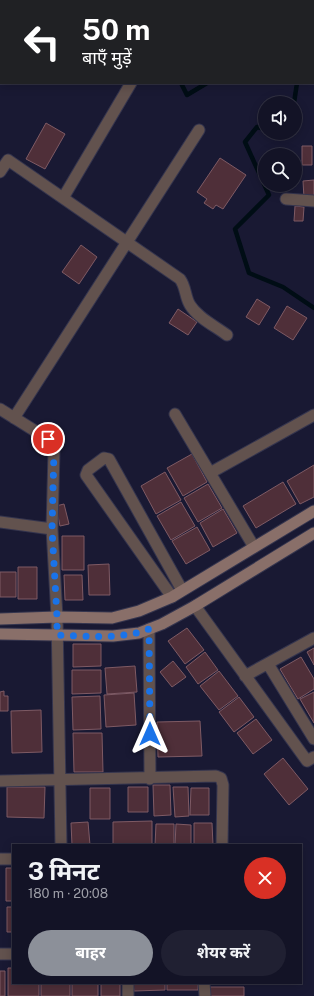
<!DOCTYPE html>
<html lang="hi">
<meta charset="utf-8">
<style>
:root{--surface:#131326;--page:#202032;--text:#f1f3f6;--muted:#9d9ea7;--line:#323243;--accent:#8c9099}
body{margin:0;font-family:"Public Sans","Noto Sans Devanagari",sans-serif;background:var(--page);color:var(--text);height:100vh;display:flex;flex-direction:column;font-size:15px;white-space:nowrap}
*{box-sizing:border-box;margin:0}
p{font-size:13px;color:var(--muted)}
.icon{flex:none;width:22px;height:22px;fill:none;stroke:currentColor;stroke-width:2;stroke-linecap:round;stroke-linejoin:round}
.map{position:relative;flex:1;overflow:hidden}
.details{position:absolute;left:12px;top:844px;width:290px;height:140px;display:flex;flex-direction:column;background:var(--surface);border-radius:0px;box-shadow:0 2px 10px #0003,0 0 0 1px var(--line)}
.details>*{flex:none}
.top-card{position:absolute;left:0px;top:0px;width:314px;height:84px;box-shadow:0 2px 10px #0003,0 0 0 1px var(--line);background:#202124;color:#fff;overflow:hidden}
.buttons{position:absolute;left:258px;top:96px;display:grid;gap:8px}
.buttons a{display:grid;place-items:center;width:44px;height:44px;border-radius:50%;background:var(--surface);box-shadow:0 2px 10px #0003,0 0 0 1px var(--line);font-size:20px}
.pin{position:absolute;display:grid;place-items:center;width:34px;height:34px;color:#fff;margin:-17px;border:2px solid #fff;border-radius:50%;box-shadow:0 1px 4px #0007}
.me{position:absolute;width:44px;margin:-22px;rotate:0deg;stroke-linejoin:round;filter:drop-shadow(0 0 3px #0008)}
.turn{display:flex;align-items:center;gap:14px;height:84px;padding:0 16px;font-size:18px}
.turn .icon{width:52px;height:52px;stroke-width:2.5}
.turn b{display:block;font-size:28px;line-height:34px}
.round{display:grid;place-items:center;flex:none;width:42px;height:42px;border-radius:21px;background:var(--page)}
.headline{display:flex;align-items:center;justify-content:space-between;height:68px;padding:0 16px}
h1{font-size:24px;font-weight:700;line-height:30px}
.primary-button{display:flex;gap:8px;margin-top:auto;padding:8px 16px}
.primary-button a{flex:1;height:46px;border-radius:24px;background:var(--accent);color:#fff;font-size:16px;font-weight:700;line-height:46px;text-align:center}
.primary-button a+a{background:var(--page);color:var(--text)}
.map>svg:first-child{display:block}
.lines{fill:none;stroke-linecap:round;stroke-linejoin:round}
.stream{stroke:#000d15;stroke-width:4.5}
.building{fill:#4f2f39;stroke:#7e5a64}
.minor-casing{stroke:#35354e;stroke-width:13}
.secondary-casing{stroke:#35354e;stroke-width:13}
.minor{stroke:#62524e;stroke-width:11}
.secondary{stroke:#896f69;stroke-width:11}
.route{stroke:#1a73e8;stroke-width:7;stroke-dasharray:0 12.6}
</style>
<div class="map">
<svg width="314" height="996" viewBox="0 0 314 996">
<rect width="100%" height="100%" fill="#191933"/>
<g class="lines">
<path class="stream" d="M171,1V0
M181,83L187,95L207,83
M294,103L297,83
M265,129L257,127L245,142L269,195L235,229L249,273L283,287L314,308"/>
</g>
<path class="building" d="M46,123L65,134L45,169L26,159Z
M302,146H312V165H302Z
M220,158L246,175L223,209L216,205L213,209L204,203L207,199L197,192Z
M314,180V198H304L303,181Z
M295,206L304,207L303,221H294Z
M81,245L97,257L79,284L62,272Z
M257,299L270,307L259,325L246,317Z
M287,306L307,318L293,340L274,328Z
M178,309L197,322L188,335L169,323Z
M192,454L207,482L183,496L167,468Z
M314,465V497L300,504L287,481Z
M165,472L181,500L156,514L141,486Z
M283,482L296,504L256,528L243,506Z
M208,484L222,508L198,522L184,498Z
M181,502L195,526L171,540L157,516Z
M64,504L69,524L60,526L56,506Z
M223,509L237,533L213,547L200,523Z
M197,527L210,550L186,564L172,541Z
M62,536H84V570H62Z
M109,564L110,595H89L88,565Z
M18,567H37V599H18Z
M0,572H16V597H0Z
M64,575H82L83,600H65Z
M187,628L204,650L185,664L168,641Z
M73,644H101V666L73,667Z
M314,648V665L307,652Z
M205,652L218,670L198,684L186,667Z
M301,657L314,679V689L298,699L280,669Z
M173,661L186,677L172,687L160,672Z
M135,666L137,692L107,694L105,668Z
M72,670H101V693L72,694Z
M219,671L238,696L219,710L200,686Z
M4,691V696H8V711H0V692Z
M314,692V723L300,699Z
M134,693L136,725L106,727L104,695Z
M100,696L101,729L73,730L72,697Z
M239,697L254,717L234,732L219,712Z
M41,710L42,752L12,753L11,711Z
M256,719L272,740L253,754L237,733Z
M200,721L202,756L158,757L157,722Z
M73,733H102L103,772H74Z
M283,758L308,789L289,805L264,774Z
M153,785H170L171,815L154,816Z
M7,787H45L44,818L7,817Z
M128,787H148V812H128Z
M173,787H188L189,816L175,817Z
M90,788H110V819H90Z
M191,788H209V815H190Z
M152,821V845H113V822Z
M88,822L90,845H72L71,823Z
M194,823H212L213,845H194Z
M156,824H174V845H155Z
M176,824L191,825V845H175Z
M6,868H13V901H6Z
M7,907H13V932H7Z
M8,968H13V983H39V996H8Z
M0,971H5V996H0Z
M41,983H70V996H41Z
M72,983H98V996H72Z
M101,983H120V996H101Z
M133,983H165V990L134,991Z
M167,983H198V990H167Z
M210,987H244V996H210Z"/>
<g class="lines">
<defs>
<path id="minor" d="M0,172L8,160L180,279C186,287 185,297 190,305C198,318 215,326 227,335
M63,198L131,83
M286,199L314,201
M0,409L48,439L54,451L52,529L57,617L61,845
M175,414L254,547
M14,418L199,130
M210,473L314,415
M0,522L52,529
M172,597L86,475L88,470L104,458L109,459L182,590
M195,606L307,761L314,757
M149,629L150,779
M268,664L314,739
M245,676L314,638
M0,781L216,776L221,778L223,785L222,845
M0,859H13
M0,954H13
M128,983V996
M204,983L205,996"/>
<path id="secondary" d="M0,619L57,617L112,618L139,611L172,597L314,511
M0,634L113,636L139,633L162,624L195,606L314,533"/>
</defs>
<use href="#minor" class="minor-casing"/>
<use href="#secondary" class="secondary-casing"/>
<use href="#minor" class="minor"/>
<use href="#secondary" class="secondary"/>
</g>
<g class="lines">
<path class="route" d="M48,439L54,450L52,529L57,617V635C87,636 120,640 149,629L150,734"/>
</g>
</svg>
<div class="buttons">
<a><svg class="icon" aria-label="sound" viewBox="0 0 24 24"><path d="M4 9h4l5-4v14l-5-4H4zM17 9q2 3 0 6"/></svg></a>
<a><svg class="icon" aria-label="search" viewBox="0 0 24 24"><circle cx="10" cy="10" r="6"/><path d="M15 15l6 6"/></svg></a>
</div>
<div class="pin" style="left:48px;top:439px;background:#d93025"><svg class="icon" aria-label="arrive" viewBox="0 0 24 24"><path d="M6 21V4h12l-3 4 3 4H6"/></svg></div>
<svg class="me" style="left:150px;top:734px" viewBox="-20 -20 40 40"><path d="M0-17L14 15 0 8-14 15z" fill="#1a73e8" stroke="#fff" stroke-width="4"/></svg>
<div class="top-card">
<div class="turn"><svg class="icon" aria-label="left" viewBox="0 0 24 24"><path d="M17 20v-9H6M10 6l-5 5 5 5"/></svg><div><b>50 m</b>बाएँ मुड़ें</div></div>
</div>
<section class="details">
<div class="headline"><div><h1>3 मिनट</h1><p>180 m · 20:08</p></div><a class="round" style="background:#d93025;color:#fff"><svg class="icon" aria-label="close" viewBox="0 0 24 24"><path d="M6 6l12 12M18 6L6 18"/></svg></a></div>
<div class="primary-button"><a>बाहर</a><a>शेयर करें</a></div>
</section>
</div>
